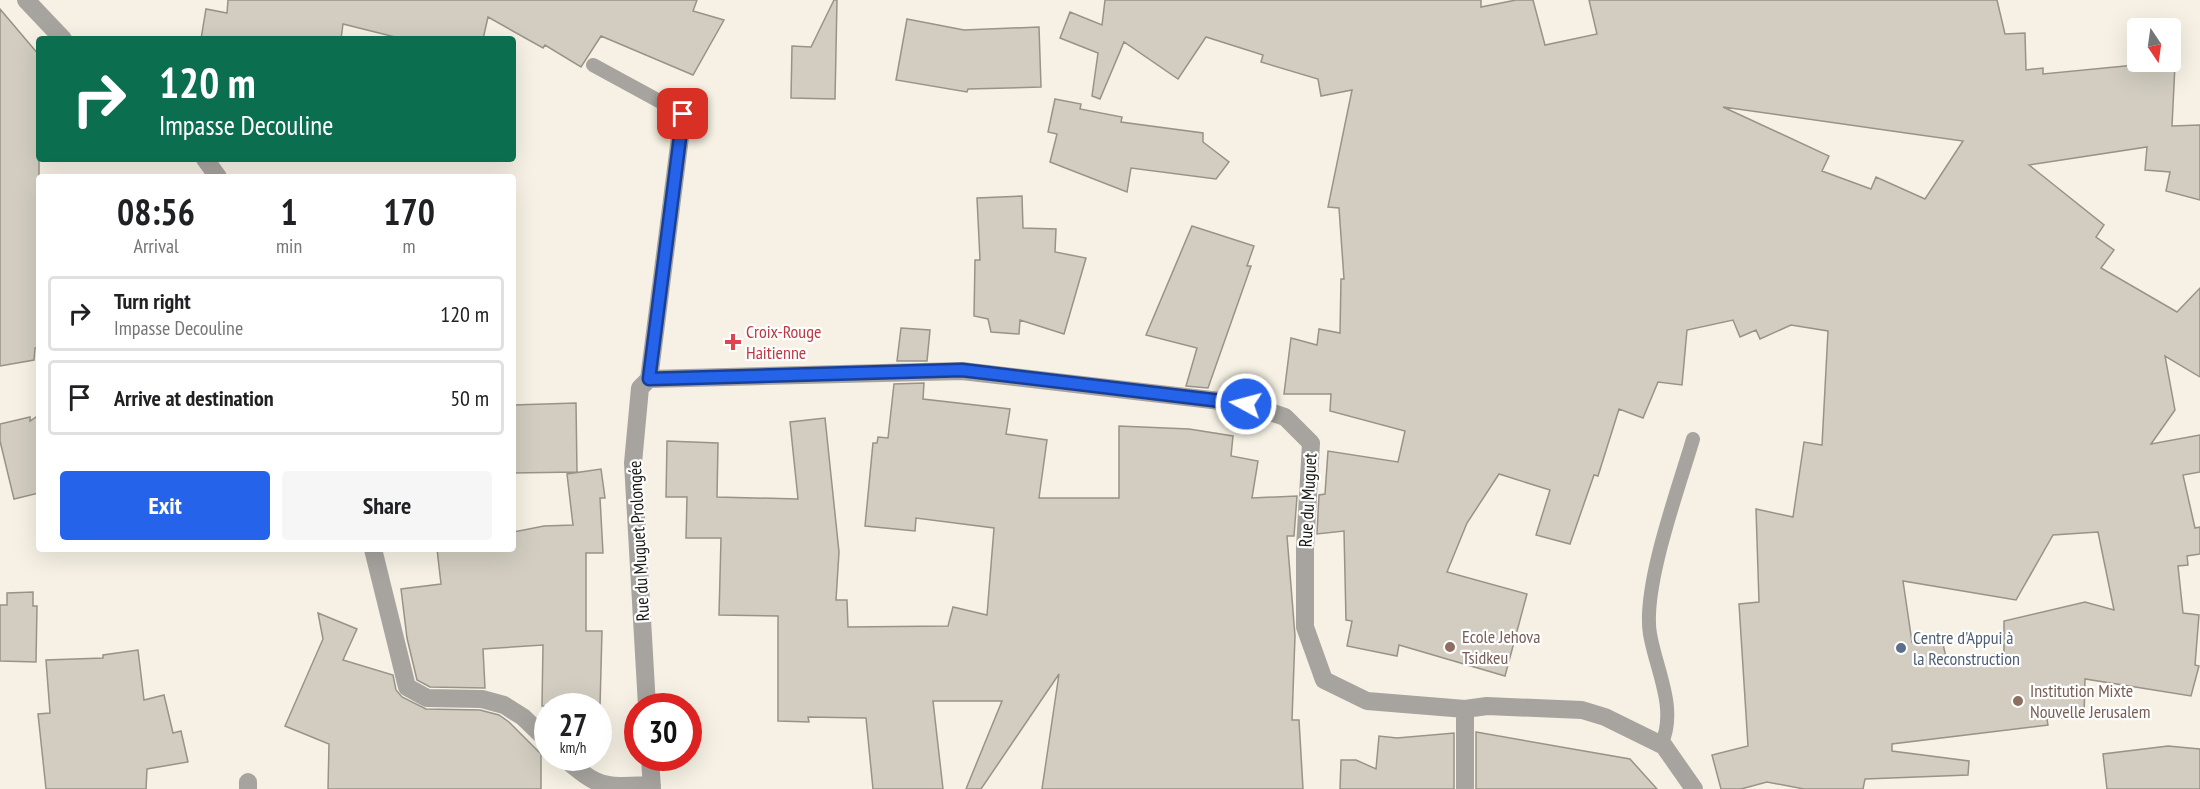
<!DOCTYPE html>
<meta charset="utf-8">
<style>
:root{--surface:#fff;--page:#f6f6f6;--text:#202124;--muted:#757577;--line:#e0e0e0;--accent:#2563eb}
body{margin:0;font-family:"PT Sans Narrow",sans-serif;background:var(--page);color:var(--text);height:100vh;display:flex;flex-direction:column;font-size:22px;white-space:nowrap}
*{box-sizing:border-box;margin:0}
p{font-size:20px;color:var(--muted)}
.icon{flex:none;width:33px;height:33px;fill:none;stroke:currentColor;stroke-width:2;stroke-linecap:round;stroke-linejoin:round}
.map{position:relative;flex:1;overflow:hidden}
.sheet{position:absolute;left:36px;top:174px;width:480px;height:378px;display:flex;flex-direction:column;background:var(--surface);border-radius:6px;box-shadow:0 6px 24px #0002}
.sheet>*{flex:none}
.top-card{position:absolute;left:36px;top:36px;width:480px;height:126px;border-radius:6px;box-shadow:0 6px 24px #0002;background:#0b6e4f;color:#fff;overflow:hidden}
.needle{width:39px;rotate:167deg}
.buttons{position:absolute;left:2127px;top:18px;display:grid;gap:12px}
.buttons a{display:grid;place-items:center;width:54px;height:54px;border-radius:6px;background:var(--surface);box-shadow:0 6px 24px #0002;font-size:30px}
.speed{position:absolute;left:534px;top:693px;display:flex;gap:12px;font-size:30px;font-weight:700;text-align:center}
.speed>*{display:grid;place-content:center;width:78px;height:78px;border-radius:50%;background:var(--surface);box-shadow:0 6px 24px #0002;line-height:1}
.speed small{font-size:15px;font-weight:400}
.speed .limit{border:9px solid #d22;background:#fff;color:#111}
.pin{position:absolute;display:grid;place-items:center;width:51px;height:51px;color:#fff;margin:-26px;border-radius:12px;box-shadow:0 3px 9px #0006}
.me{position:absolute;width:66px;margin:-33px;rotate:277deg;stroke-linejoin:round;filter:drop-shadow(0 0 4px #0008)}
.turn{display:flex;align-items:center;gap:21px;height:126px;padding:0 24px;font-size:27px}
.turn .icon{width:78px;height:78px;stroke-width:2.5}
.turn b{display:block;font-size:42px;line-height:51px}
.eta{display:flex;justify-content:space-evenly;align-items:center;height:102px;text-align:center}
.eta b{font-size:36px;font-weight:800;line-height:42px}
.primary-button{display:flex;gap:12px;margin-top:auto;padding:12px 24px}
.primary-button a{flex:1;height:69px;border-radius:6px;background:var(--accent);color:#fff;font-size:24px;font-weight:800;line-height:69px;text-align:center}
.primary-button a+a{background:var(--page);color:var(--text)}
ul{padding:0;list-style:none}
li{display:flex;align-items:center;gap:18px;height:75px;margin:0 12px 9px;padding:0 12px;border:3px solid var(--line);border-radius:6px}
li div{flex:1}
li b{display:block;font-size:22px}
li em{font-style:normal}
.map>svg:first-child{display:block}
.building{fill:#d2cdc0;stroke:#989387;stroke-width:1.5;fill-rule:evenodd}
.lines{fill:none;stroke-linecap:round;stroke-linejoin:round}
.lane{stroke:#a7a39f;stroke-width:14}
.street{stroke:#a7a39f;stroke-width:18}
.route-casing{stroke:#184099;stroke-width:15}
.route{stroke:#2563eb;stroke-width:10}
.health-dot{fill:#e0444e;stroke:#fff;stroke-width:2}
.education-dot{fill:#8d6e63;stroke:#fff;stroke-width:2}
.service-dot{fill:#5c6f8a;stroke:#fff;stroke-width:2}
.labels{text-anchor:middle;stroke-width:4.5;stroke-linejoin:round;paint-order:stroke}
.health-label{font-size:18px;fill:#be3a42;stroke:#fff;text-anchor:start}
.street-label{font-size:18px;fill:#191713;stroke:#fff}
.education-label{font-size:18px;fill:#785e54;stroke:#fff;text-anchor:start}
.service-label{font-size:18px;fill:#4e5e75;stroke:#fff;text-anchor:start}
</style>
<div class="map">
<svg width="2200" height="789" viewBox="0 0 2200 789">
<rect width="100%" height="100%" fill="#f6f1e4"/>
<path class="building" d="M228,0H697L693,11L724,20L693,75L601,36L581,67L545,45L543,48L488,17L483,39H403L343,24L341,39H201L206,9L227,13Z
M834,0H837L835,99L791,98L792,46L811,47Z
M1105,0H1481V7L1516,0H1533L1545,45L1597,34L1589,0H1997L2005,34L2025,33L2026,70L2043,68V74L2156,63L2175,65L2172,126L2200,125V200L2166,191L2170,172L2145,170L2147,147L2029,165L2104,225L2096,237L2114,250L2101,268L2177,312L2200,288V377L2165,356L2175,410L2151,444L2200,435V472L2183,475L2195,528L2200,527V554L2187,556L2188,565L2178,566L2183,613L2199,615L2195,665L2199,666L2191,696L2085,679L2084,717L2047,719L2048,725L1892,744V751L1969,761L1968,775L1865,779L1863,789H1804L1767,782L1741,789H1721L1712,755L1748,746L1739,604L1759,602L1756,509L1793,517L1804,442L1822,445L1828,331L1791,325L1760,339L1756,330L1740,337L1733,320L1687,330L1682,385L1658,382L1643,418L1619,409L1598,476L1594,475L1570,544L1536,535L1550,490L1499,474L1467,523L1447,572L1527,594L1505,676L1399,645L1397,656L1347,646L1352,621L1346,620L1344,531L1317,534L1319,495L1325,494L1328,451L1398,462L1405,431L1330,411L1331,394H1284L1291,338L1317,345L1319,329L1340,333L1341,279H1344L1339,208L1328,207L1352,90L1321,96L1318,79L1261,62L1263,55L1206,37L1178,79L1124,42L1100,99L1092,96L1098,53L1060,38L1070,12L1102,25ZM1723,107L1913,134L1963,141L1925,199L1876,177L1871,189L1822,171L1829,156ZM2098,532L2114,610L2085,602L2004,621V653L1947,661L1941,636L1912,642L1903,581L2016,600L2053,535Z
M0,9L39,55V347L35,348L34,360L0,366Z
M907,19L964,30L1039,27L1041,87L968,89L967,92L896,80Z
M1055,99L1081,104L1080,109L1122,117L1121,122L1203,133V142L1229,162L1216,179L1131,168L1127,192L1050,162L1057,134L1048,132Z
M1022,196L1023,228L1056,229L1055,252L1086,258L1064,334L1020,320L1019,334L991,332L988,319L974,316L975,260H980L977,198Z
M1192,226L1254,246L1247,266H1251L1208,388L1186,386L1197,348L1146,335Z
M901,328L930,330L927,361H897Z
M924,383L923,399L1010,409L1006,434L1047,440L1039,498H1119V426L1189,429L1233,436L1231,456L1258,461L1252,498L1297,496L1294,536H1287L1295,636L1292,720H1299L1303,789H1042L1059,674L981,789H966L1002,701H933L943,789H873L866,718L808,717L809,722L778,721V616L719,615L721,538H686L687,497H666L667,441L718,443L717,497L798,499L790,422L825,418L839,552L836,600H847L848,627L948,626L953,607L987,615L994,528L916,518L915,531L865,526L873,443H877L878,437L888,438L894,384Z
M576,403L577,472L513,473V405Z
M39,415V493L14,499L0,441V424L30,417V421Z
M601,469L605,498H600L603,553H586V631H602L600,706H542L543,645L483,649L485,688L430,687L417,680L407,638L401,589L441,584L437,549H513V532L544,526L573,525L567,474Z
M33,592V606H37L36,662L0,661V605H7V593Z
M318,613L357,629L343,660L393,675L396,690L402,697L426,709L480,710L499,715L509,722L541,754V789H328L329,744L285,726L323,639Z
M138,650L144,700L164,695L173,733L181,731L188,762L147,769L146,789H46L38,714L50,713L46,660L103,658V655Z
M1476,732L1630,759L1657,789H1476Z
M1454,733V789H1340L1341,760H1356L1376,769L1379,736L1397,738Z
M2168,746L2200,749V789H2107L2103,754Z"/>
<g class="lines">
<path class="lane" d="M593,65L683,114
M1661,745C1678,709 1656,670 1650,634C1642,587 1679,487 1693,439"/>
<path class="street" d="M26,0L63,39
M205,159L218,177
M649,379L962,371L1246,404L1285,417L1311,443L1305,548V627L1324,680L1367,701L1465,709L1487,706L1582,710L1605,717L1664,746L1694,789
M649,379L683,114
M373,549L407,687L427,698L482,699L504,705L523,717L548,741
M647,706L633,463L640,388L649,379
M1465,709V789
M564,758C600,789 603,787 652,785
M650,758L652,789
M248,782V789"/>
</g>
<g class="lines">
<defs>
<path id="route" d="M683,114L649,379L962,370L1246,404"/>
</defs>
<use href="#route" class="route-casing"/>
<use href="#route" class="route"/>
</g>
<path class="health-dot" d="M730 333h6v6h6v6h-6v6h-6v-6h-6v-6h6z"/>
<g class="education-dot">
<circle cx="1450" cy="647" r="6"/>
<circle cx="2018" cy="701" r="6"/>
</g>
<circle class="service-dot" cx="1901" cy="648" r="6"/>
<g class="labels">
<g class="health-label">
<text x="746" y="338">Croix-Rouge<tspan x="746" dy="21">Haitienne</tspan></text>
</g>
<g class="street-label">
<text transform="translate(1308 500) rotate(-87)" y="6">Rue du Muguet</text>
<text transform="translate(639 541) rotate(-93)" y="6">Rue du Muguet Prolongée</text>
</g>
<g class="education-label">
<text x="1462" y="643">Ecole Jehova<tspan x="1462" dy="21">Tsidkeu</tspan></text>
<text x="2030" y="697">Institution Mixte<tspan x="2030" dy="21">Nouvelle Jerusalem</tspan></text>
</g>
<g class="service-label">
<text x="1913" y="644">Centre d'Appui à<tspan x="1913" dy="21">la Reconstruction</tspan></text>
</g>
</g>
</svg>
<div class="buttons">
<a><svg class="needle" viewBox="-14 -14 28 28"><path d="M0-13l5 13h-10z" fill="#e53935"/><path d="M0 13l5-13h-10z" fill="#757577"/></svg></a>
</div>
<div class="speed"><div>27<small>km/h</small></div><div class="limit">30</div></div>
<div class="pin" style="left:683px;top:114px;background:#d93025"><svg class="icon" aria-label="arrive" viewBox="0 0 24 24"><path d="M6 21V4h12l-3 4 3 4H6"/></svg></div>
<svg class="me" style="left:1246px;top:404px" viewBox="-20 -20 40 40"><circle r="17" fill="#2563eb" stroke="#fff" stroke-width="3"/><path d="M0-11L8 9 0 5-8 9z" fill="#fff"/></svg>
<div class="top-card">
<div class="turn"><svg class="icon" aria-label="right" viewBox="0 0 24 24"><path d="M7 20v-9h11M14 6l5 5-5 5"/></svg><div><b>120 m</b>Impasse Decouline</div></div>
</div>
<section class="sheet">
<div class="eta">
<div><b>08:56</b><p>Arrival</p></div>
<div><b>1</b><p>min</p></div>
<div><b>170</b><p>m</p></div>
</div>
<ul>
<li><svg class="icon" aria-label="right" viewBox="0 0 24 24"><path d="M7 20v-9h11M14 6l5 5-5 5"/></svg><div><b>Turn right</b><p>Impasse Decouline</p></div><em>120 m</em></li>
<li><svg class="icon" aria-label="arrive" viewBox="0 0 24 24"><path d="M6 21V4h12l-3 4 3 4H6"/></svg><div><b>Arrive at destination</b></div><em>50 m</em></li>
</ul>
<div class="primary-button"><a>Exit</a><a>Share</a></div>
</section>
</div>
